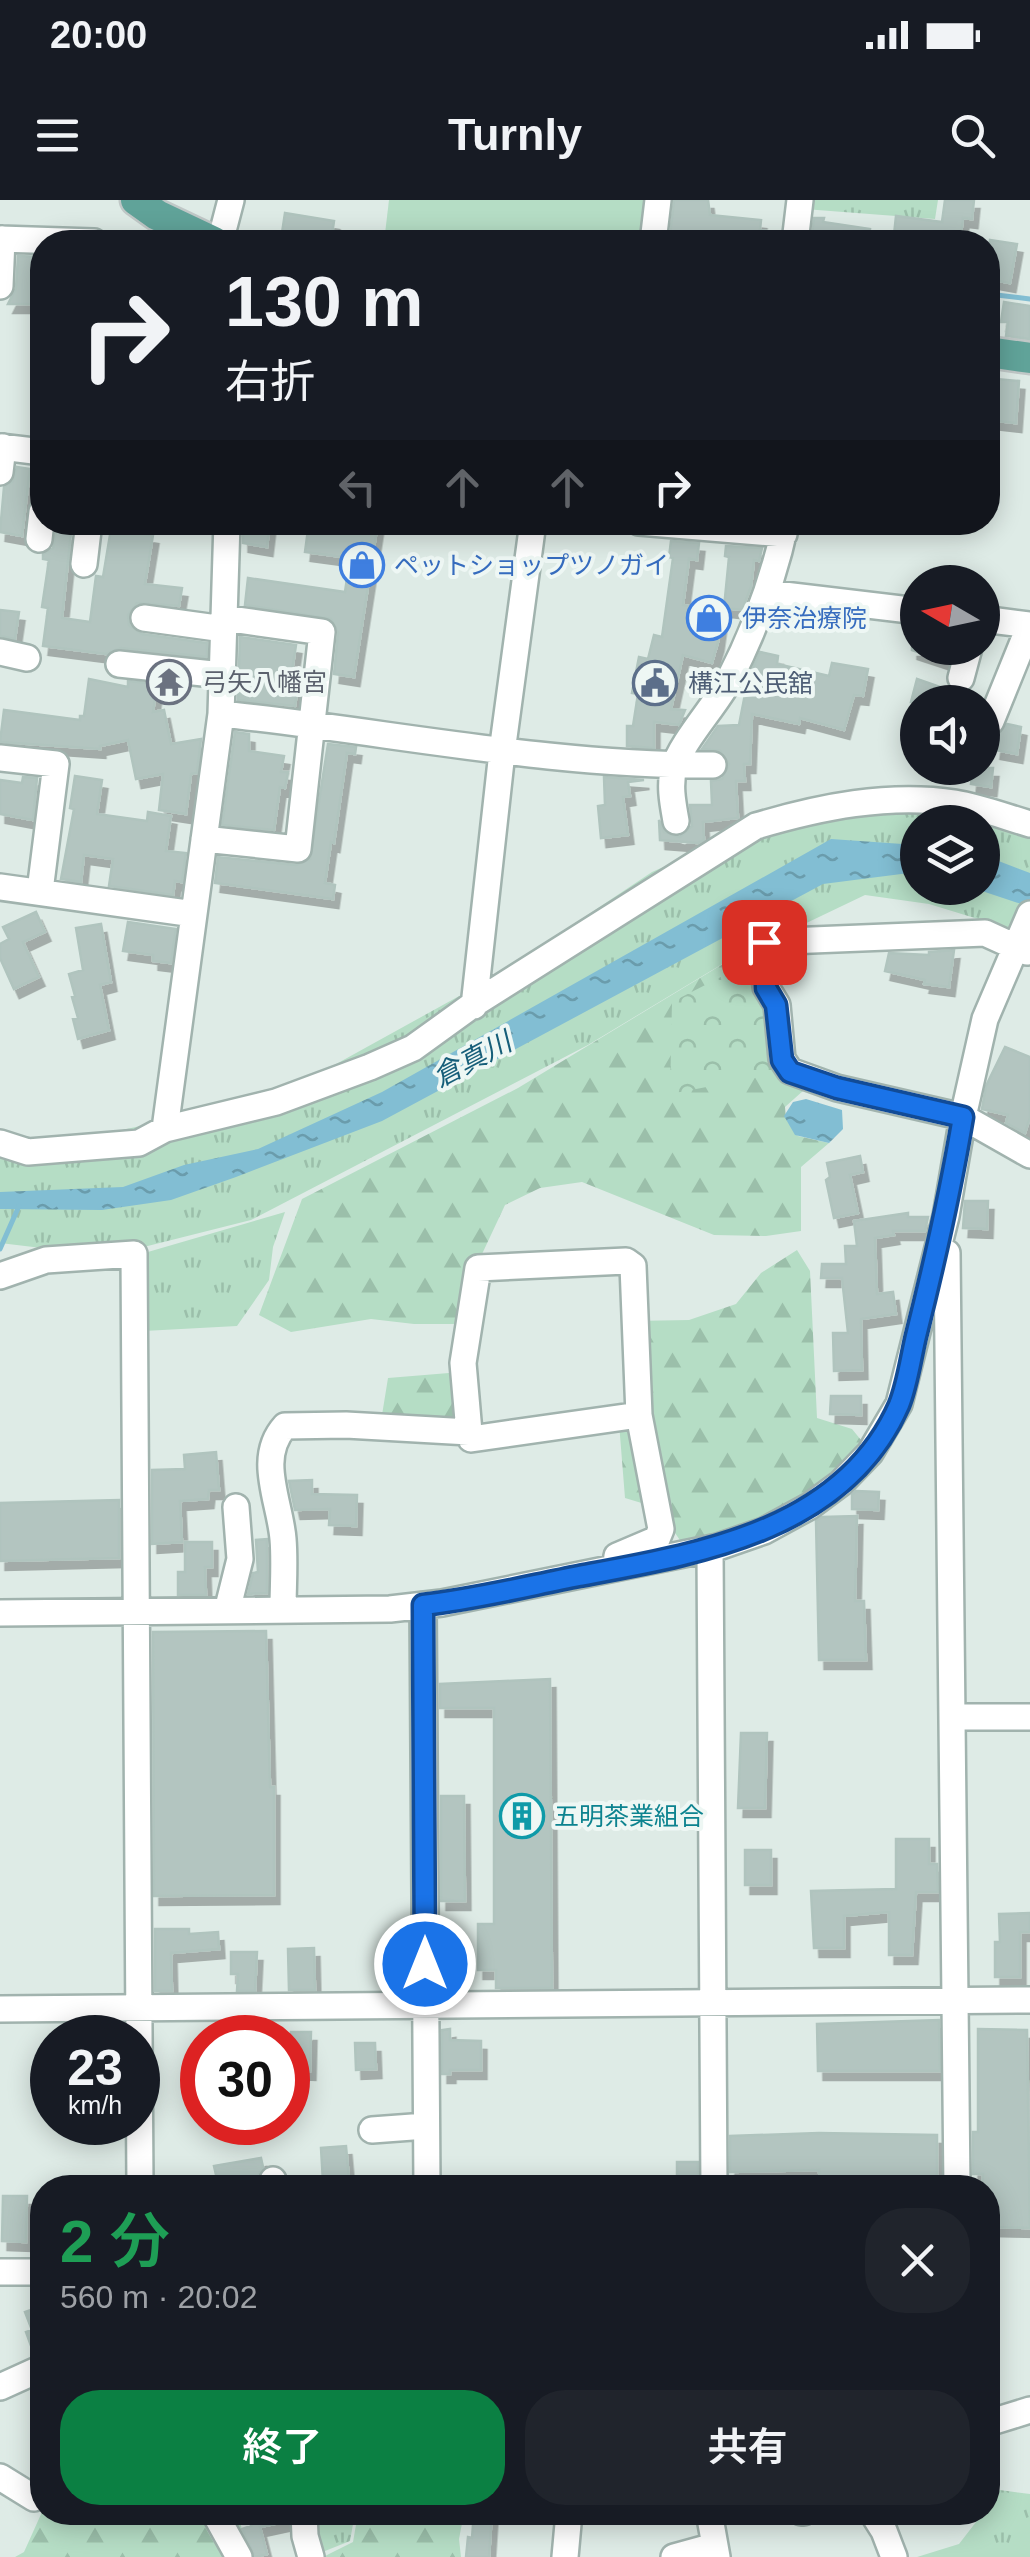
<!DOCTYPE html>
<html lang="ja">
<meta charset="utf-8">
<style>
:root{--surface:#171b24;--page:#20242c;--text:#f1f3f6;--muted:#9ea1a6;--accent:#0b8043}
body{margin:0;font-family:Arial,"Noto Sans JP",sans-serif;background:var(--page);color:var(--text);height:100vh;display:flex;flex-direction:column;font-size:38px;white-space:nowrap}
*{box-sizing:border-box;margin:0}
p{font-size:32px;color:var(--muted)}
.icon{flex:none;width:55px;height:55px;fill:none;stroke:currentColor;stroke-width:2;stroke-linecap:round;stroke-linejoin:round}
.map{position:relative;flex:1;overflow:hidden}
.details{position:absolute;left:30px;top:1975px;width:970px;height:350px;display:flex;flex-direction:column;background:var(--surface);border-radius:40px;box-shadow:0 5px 25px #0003}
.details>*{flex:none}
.top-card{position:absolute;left:30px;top:30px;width:970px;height:305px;border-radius:40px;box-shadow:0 5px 25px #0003;background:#171b24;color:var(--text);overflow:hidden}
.needle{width:65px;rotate:279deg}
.tools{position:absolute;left:900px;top:365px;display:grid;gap:20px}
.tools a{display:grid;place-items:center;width:100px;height:100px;border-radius:50%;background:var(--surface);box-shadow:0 5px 25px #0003;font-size:50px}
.speed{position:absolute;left:30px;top:1815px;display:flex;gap:20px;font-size:50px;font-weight:700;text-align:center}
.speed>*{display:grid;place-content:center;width:130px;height:130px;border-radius:50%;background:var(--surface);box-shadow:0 5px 25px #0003;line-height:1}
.speed small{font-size:25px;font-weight:400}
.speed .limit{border:15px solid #d22;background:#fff;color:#111}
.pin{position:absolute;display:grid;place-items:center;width:85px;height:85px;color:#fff;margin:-42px;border-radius:20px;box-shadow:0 5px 15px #0006}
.me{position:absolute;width:110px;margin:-55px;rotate:0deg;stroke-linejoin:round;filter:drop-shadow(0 0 8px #0008)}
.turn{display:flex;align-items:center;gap:35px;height:210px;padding:0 30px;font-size:45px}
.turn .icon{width:130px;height:130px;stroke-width:2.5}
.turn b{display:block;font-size:70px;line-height:85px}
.lanes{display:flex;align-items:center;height:95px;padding:0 30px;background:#0003;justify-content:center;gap:50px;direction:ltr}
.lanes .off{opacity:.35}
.round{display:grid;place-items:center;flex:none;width:105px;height:105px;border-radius:40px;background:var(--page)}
.summary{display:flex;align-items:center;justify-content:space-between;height:170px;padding:0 30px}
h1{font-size:60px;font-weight:600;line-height:75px;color:#1e9e55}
.action{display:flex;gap:20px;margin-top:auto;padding:20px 30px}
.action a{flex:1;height:115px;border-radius:40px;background:var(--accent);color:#fff;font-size:40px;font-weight:600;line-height:115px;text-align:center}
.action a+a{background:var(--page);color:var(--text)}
.status{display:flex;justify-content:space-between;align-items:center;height:70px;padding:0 50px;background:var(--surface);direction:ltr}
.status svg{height:28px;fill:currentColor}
header{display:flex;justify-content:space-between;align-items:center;height:130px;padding:0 30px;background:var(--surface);font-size:45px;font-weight:600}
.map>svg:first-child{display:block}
.grass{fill:url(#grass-tufts);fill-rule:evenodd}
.forest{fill:url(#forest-firs)}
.park{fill:url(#park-crowns)}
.garden{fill:#b5ddc5}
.water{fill:url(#water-ripples)}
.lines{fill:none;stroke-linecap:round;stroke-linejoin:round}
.stream{stroke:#82bed3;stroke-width:5}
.building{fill:#b3c5c0;stroke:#b0c4be;stroke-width:2.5;filter:url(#shadow)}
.minor-casing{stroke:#a1b3ae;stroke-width:30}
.major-casing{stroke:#c0c8c7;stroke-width:35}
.minor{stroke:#fff;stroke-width:25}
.major{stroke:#60a399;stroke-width:30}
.route-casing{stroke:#114b97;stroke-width:25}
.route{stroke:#1a73e8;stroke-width:18}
.labels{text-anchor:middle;stroke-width:8;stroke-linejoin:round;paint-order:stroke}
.shop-label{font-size:25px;fill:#366cbe;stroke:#eef7f4;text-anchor:start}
.worship-label{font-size:25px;fill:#5b616d;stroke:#eef7f4;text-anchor:start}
.service-label{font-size:25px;fill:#4e5e75;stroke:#eef7f4;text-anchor:start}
.culture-label{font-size:25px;fill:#0d838f;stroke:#eef7f4;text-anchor:start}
.water-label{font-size:28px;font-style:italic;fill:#165e79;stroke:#eef7f4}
</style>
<div class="status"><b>20:00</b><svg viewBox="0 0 49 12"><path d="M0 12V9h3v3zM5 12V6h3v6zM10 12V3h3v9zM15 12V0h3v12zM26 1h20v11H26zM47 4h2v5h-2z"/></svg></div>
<header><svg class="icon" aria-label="menu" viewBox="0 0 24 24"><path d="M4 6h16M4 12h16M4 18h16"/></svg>Turnly<svg class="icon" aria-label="search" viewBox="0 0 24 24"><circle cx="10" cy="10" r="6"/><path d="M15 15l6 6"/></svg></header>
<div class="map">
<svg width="1030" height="2357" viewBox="0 0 1030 2357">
<defs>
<pattern id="grass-tufts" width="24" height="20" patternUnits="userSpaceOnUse" patternTransform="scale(2.5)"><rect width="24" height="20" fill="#b5ddc5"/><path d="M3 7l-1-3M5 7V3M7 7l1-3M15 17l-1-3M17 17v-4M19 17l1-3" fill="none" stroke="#9bbfaa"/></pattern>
<pattern id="forest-firs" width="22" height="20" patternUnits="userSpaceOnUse" patternTransform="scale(2.5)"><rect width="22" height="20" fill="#b5ddc5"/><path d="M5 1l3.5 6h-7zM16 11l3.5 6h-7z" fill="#9bbfaa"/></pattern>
<pattern id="park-crowns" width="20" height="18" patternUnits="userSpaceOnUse" patternTransform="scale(2.5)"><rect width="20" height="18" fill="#b5ddc5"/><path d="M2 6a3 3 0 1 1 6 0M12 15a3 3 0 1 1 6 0" fill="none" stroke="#9bbfaa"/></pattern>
<pattern id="water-ripples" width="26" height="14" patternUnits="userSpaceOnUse" patternTransform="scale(2.5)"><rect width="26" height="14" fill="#82bed3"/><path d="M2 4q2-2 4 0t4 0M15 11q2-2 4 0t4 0" fill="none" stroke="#6a9cac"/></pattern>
<filter id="shadow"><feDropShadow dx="5.5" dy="9" stdDeviation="0" flood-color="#0004"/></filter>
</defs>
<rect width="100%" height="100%" fill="#deebe6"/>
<path class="grass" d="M805,0H938L935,19L804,9Z
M902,598L1030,629V735L929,704L865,695L729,760L588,845L251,1020L108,1056L0,1043V949L62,943L145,925L309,879L499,774L652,672L794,609ZM918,622H982V688H918Z
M285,1012L273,1047L269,1080L237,1126L144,1131L141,1054Z
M1000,2290L1030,2294V2357H917L959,2344L983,2313L988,2312V2307Z
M308,2313H355L350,2341L320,2353Z"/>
<path class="forest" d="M756,744L778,873L804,890L785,907L786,919L798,936L829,943L801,967V1031L766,1036L714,1035L582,982L540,988L505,1005L475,1069L466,1124H414L371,1119L291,1132L259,1115L302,999L518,888Z
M797,1050L810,1071L817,1218L852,1229L861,1240L848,1257L792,1306L688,1352L658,1308L625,1298L619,1223L628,1219L632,1121L689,1120L736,1104L761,1073Z
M461,1172L463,1229L382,1215L388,1178Z
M42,2312L238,2314L249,2357H15L24,2352Z
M358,2313H422L433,2322L442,2313H464L459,2339L461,2357H323L353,2342Z"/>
<path class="park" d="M758,758L790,871L670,894L672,802Z"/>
<path class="garden" d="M389,0H645L641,42H384Z"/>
<path class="water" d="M831,639L917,645V672L823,684L382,921L236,977L171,1000L102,1010L0,1009V992L123,987L184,965L258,949L382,892Z
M983,655L1030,673V707L973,688H982Z
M806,899L842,910L843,929L829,943L795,935L784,916L793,902Z"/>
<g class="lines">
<path class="stream" d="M988,94L1030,99
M0,1049L19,1006"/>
</g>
<path class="building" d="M674,0H708L710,15L761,20L760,30L780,33L779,42H723L670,35Z
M945,0H974L972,19L963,18L960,42H899L900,36L894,35L896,16L942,22Z
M285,13L334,21L331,41L282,33Z
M814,18H824L823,22L870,29L868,42H811Z
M990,40L1017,44L1010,83L988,79Z
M18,56L42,57V104H8L16,88Z
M1004,102L1030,106V139L1006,136L1008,122H1001Z
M996,179L1019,181L1016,223L988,220V189H995Z
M17,267L30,269L22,336L0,332L4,287L13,281Z
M243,322H270L267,347L243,343Z
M309,322H378L354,477L334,474L338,433L331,419L245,405L248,378L345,392L350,358L305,352Z
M111,329L153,335L145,384L182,388L179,406L137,403L128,415L129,425L142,434L207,443V457L121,448L106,454L43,446L48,408L42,407L49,360L43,359V354L53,348L56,331L71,333L62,418L90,422L96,376L103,377Z
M671,341L699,343L697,360L689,359L683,405L722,413L718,442L712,463L683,455L671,509L685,510L679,525L654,522V548L627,546V526H633L638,494L632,493L639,457L648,459L654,435L662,437L673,358L669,357Z
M726,346L762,348L759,361L754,360L751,387L742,410L724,408L729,357L725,356Z
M0,410L19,412L15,439L0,436Z
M240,437L296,445L290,484L298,485L295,506L238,500Z
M912,448H952L948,462L912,450Z
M760,452L778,456L777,464L829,476L832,463L868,469L863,496L854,495L844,530L800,518L799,524L752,514L750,564H744L745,581H736L738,618L703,622L704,640L698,643L660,640L659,620L664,632L680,637L692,626L690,605H712L711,581L722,579L729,564L720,551L702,549L718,526L739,525L748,479Z
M89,479L128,487V481L157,484L153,512L164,510L171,544L201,539L197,573L191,574L186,614L159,610L163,574L136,579L128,540L100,546V549L0,542L4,510L80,520V516H84Z
M917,479L977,500V502H911Z
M1007,524L1021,527L1017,554L995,550L997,535Z
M235,532L249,534V551L284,556L281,572H288L285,588L280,587L274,630L222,625Z
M328,544L356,547L355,554L347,553L334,643L331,642L325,683L335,685L333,699L215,683L218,657L296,665L310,659Z
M973,568H993L991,587L971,584Z
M75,576L102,580L97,614L147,621L148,612L171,616L166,651L186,653L182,682L175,681L173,695L109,686L113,659L84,655L81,682L61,679L74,609L70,608Z
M23,577L37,578L33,620L0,614V580L22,583Z
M604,577L644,580L628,582L630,596L623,597L628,635L601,638L598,606L605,605Z
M36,712L45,732L23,742L39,777L14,789L0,758V744L9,739L3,727Z
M128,722L176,729L171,763L153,761V755L123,751Z
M101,724L111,782L100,785L109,830L78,839L73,819L78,818L72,797L75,796L69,774L83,770L76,728Z
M954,750L949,787L924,784L925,780L885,771L889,753L929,755V752Z
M1005,847L1030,857V917L1025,933L1006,923L1008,915L982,909L986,886Z
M860,956L863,972L850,975L858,1013L834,1018L826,980L830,977L827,963Z
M965,1001H988L987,1029L963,1028Z
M908,1013V1017H928L925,1031H893L894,1035L875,1038L877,1094L893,1092L896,1114L861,1119L862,1170L834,1171L833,1133H848L842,1078H821L822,1064H846L845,1046H857L854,1021Z
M831,1196H861V1215L830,1214Z
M216,1252L219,1290H209L208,1299L180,1301L182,1342L152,1344V1270L185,1269L184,1255Z
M312,1280V1294L357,1295L356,1326L329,1325L330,1309L295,1310L289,1281Z
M856,1291L879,1292L878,1310L852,1309V1295Z
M119,1300V1358L0,1361V1303Z
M857,1316L855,1401H864L866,1460H819L816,1321L822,1317Z
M267,1339V1393L248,1394L253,1373L258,1372L256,1340Z
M185,1342H212V1367H205L206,1395H178V1372H185Z
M266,1431L270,1587H274V1695L154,1696L153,1432Z
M550,1479L552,1788H496V1770H478V1724H494V1508H440V1484Z
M741,1533H767L765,1608H738Z
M441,1596H464L465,1701H441Z
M896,1639H929V1664H937L938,1692H916L912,1755H889V1712L844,1716V1748H814L811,1691L896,1689Z
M745,1650H771V1685H745Z
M1030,1713V1732H1020V1777H995V1742H1000L999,1714Z
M155,1729H189V1734L218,1732L219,1749L171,1753L172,1791H155Z
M314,1748L315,1790H289L288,1749Z
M231,1752H257L255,1791H237L238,1774H231Z
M939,1820L940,1871H818L817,1824Z
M450,1829V1840L481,1841V1870H450V1874H442V1830Z
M978,1829L1027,1830L1030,2028L988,2027V1988H982L983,1974H973V1932H978Z
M291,1832H311L310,1871L290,1870Z
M355,1843H375L376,1869L356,1870Z
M819,1933L937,1935V1988H820L819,1970L730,1972V1936Z
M346,1946L349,1980L323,1982L321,1948Z
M261,1958L263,1967L258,1976L234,1981L236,1988H219L214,1966Z
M677,1962H698V1980H677Z
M3,1996H27L26,2042L2,2041Z
M42,2106V2152L34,2154L26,2132L32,2130L25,2112Z
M248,2312H288V2321L260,2327L267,2354L255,2357L242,2329L251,2326Z
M474,2312H492L489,2357H466L468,2337L472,2338Z"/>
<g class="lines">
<defs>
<path id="minor" d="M0,39L94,42
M220,42L231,0
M653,42L658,0
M795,42L800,0
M0,86L2,39
M0,247L42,252
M0,272L3,247
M639,322L784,334
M39,339L42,312
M84,364L89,322
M767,393L918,411
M144,418L224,429
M982,419L1030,425
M0,452L27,458
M119,464L222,475
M961,478L969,448
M221,514C385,531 548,566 713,565
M991,521L1030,425
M0,558L56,564L40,691
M676,621C673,604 669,585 674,568C680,544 715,506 728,482C754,432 774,378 786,322
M204,639L298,649L322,432L224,418
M0,687L194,714
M1027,752L985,733L763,742L766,787L777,805L782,859L790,871L837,888L963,917L1030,955
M474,806L502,552L533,322
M165,929L221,514L227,322
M0,943L28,952L139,943L165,929L276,902L370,867L413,848L474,804L756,626C820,607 888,593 955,603C980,607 1006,617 1030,624
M947,1053L957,1988
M0,1076L46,1060L134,1054L140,1988
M710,1349L714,1988
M616,1365L617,1356L657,1339L661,1329L639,1215
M423,1405L427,1988
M283,1410C283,1387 285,1362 283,1339C280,1301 256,1258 285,1226L346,1225L469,1232L471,1239L639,1215L633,1066L626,1061L478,1068L463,1163L469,1232
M227,1411L240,1359L236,1307
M0,1413L390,1409L442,1403L718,1347L764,1331L810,1306L841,1283L870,1253L899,1204L946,1016L963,917L985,819L1030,714
M953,1517H1030
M0,1809L1030,1800
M372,1930L426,1926
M273,1980V1988
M0,2072H42
M0,2187L42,2168
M988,2223L1030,2210
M0,2277L34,2298
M214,2312L239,2357
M304,2312L305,2336L311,2357
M565,2312L568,2324L565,2357
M709,2312L717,2357
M801,2312H804
M872,2312L884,2331L894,2357
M674,2357L714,2346"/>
<path id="major" d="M136,0L157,15L214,42
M988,152L1030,158"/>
</defs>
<use href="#minor" class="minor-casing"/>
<use href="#major" class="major-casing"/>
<use href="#minor" class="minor"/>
<use href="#major" class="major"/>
</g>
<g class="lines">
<defs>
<path id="route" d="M425,1764L423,1405C476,1399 528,1386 579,1376C698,1354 844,1331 899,1205C908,1183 911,1155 917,1132C935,1060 951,989 963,917L837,888L790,872L782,860L776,805L766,788L764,742"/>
</defs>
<use href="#route" class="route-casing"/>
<use href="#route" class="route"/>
</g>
<defs>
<symbol id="shop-ring" viewBox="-11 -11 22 22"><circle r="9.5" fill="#eef7f4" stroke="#3f7fe0" stroke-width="1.5"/><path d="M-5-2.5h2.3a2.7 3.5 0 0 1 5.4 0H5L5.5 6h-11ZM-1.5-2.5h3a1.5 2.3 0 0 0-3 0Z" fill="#3f7fe0"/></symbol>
<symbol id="temple-ring" viewBox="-11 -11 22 22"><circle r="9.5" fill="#eef7f4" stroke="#6b7280" stroke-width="1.5"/><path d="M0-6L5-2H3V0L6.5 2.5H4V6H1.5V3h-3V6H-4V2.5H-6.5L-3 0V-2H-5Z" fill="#6b7280"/></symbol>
<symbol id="civic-ring" viewBox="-11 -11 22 22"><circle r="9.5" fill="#eef7f4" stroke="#5c6f8a" stroke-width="1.5"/><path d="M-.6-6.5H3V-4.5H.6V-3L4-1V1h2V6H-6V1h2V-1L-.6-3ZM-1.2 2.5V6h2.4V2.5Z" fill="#5c6f8a"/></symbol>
<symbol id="building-ring" viewBox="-11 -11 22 22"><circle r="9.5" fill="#eef7f4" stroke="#0f9aa8" stroke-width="1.5"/><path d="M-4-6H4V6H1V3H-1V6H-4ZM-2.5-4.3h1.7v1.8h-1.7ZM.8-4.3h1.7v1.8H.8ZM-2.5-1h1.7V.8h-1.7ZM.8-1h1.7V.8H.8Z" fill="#0f9aa8"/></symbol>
</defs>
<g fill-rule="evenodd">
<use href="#shop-ring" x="337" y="340" width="50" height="50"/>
<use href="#shop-ring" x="684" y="393" width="50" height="50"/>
<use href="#temple-ring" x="144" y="457" width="50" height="50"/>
<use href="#civic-ring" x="630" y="458" width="50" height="50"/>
<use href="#building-ring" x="497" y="1591" width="50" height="50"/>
</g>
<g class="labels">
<g class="shop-label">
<text x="394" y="374">ペットショップツノガイ</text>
<text x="742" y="427">伊奈治療院</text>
</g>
<g class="worship-label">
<text x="202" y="491">弓矢八幡宮</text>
</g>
<g class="service-label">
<text x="688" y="492">構江公民舘</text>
</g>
<g class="culture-label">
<text x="554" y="1625">五明茶業組合</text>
</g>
<g class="water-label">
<text transform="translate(472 859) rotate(-28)" y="10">倉真川</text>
</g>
</g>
</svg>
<div class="tools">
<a><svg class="needle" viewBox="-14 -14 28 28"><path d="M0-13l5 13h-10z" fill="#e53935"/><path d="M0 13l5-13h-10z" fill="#9ea1a6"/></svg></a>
<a><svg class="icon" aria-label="sound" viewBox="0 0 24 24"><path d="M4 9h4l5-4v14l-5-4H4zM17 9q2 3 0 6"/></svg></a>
<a><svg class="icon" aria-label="layers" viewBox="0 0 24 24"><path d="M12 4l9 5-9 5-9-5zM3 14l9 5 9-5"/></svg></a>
</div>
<div class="speed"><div>23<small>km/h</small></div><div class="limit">30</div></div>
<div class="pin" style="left:764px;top:742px;background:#d93025"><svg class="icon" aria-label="arrive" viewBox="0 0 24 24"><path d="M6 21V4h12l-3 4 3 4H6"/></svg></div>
<svg class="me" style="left:425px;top:1764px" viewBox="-20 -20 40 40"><circle r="17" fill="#1a73e8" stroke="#fff" stroke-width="3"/><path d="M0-11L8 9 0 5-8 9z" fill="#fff"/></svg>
<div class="top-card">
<div class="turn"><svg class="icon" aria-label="right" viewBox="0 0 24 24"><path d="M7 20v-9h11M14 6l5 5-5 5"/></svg><div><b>130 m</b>右折</div></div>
<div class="lanes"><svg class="icon off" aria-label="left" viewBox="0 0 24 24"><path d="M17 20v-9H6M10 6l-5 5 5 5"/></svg><svg class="icon off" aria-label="ahead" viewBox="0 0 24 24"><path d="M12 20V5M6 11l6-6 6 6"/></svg><svg class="icon off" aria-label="ahead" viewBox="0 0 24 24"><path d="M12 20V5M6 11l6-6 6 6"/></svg><svg class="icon" aria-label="right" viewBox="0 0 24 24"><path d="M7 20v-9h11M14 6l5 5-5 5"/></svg></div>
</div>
<section class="details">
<div class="summary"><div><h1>2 分</h1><p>560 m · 20:02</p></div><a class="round"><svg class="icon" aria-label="close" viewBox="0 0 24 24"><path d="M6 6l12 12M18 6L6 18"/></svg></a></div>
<div class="action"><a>終了</a><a>共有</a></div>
</section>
</div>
